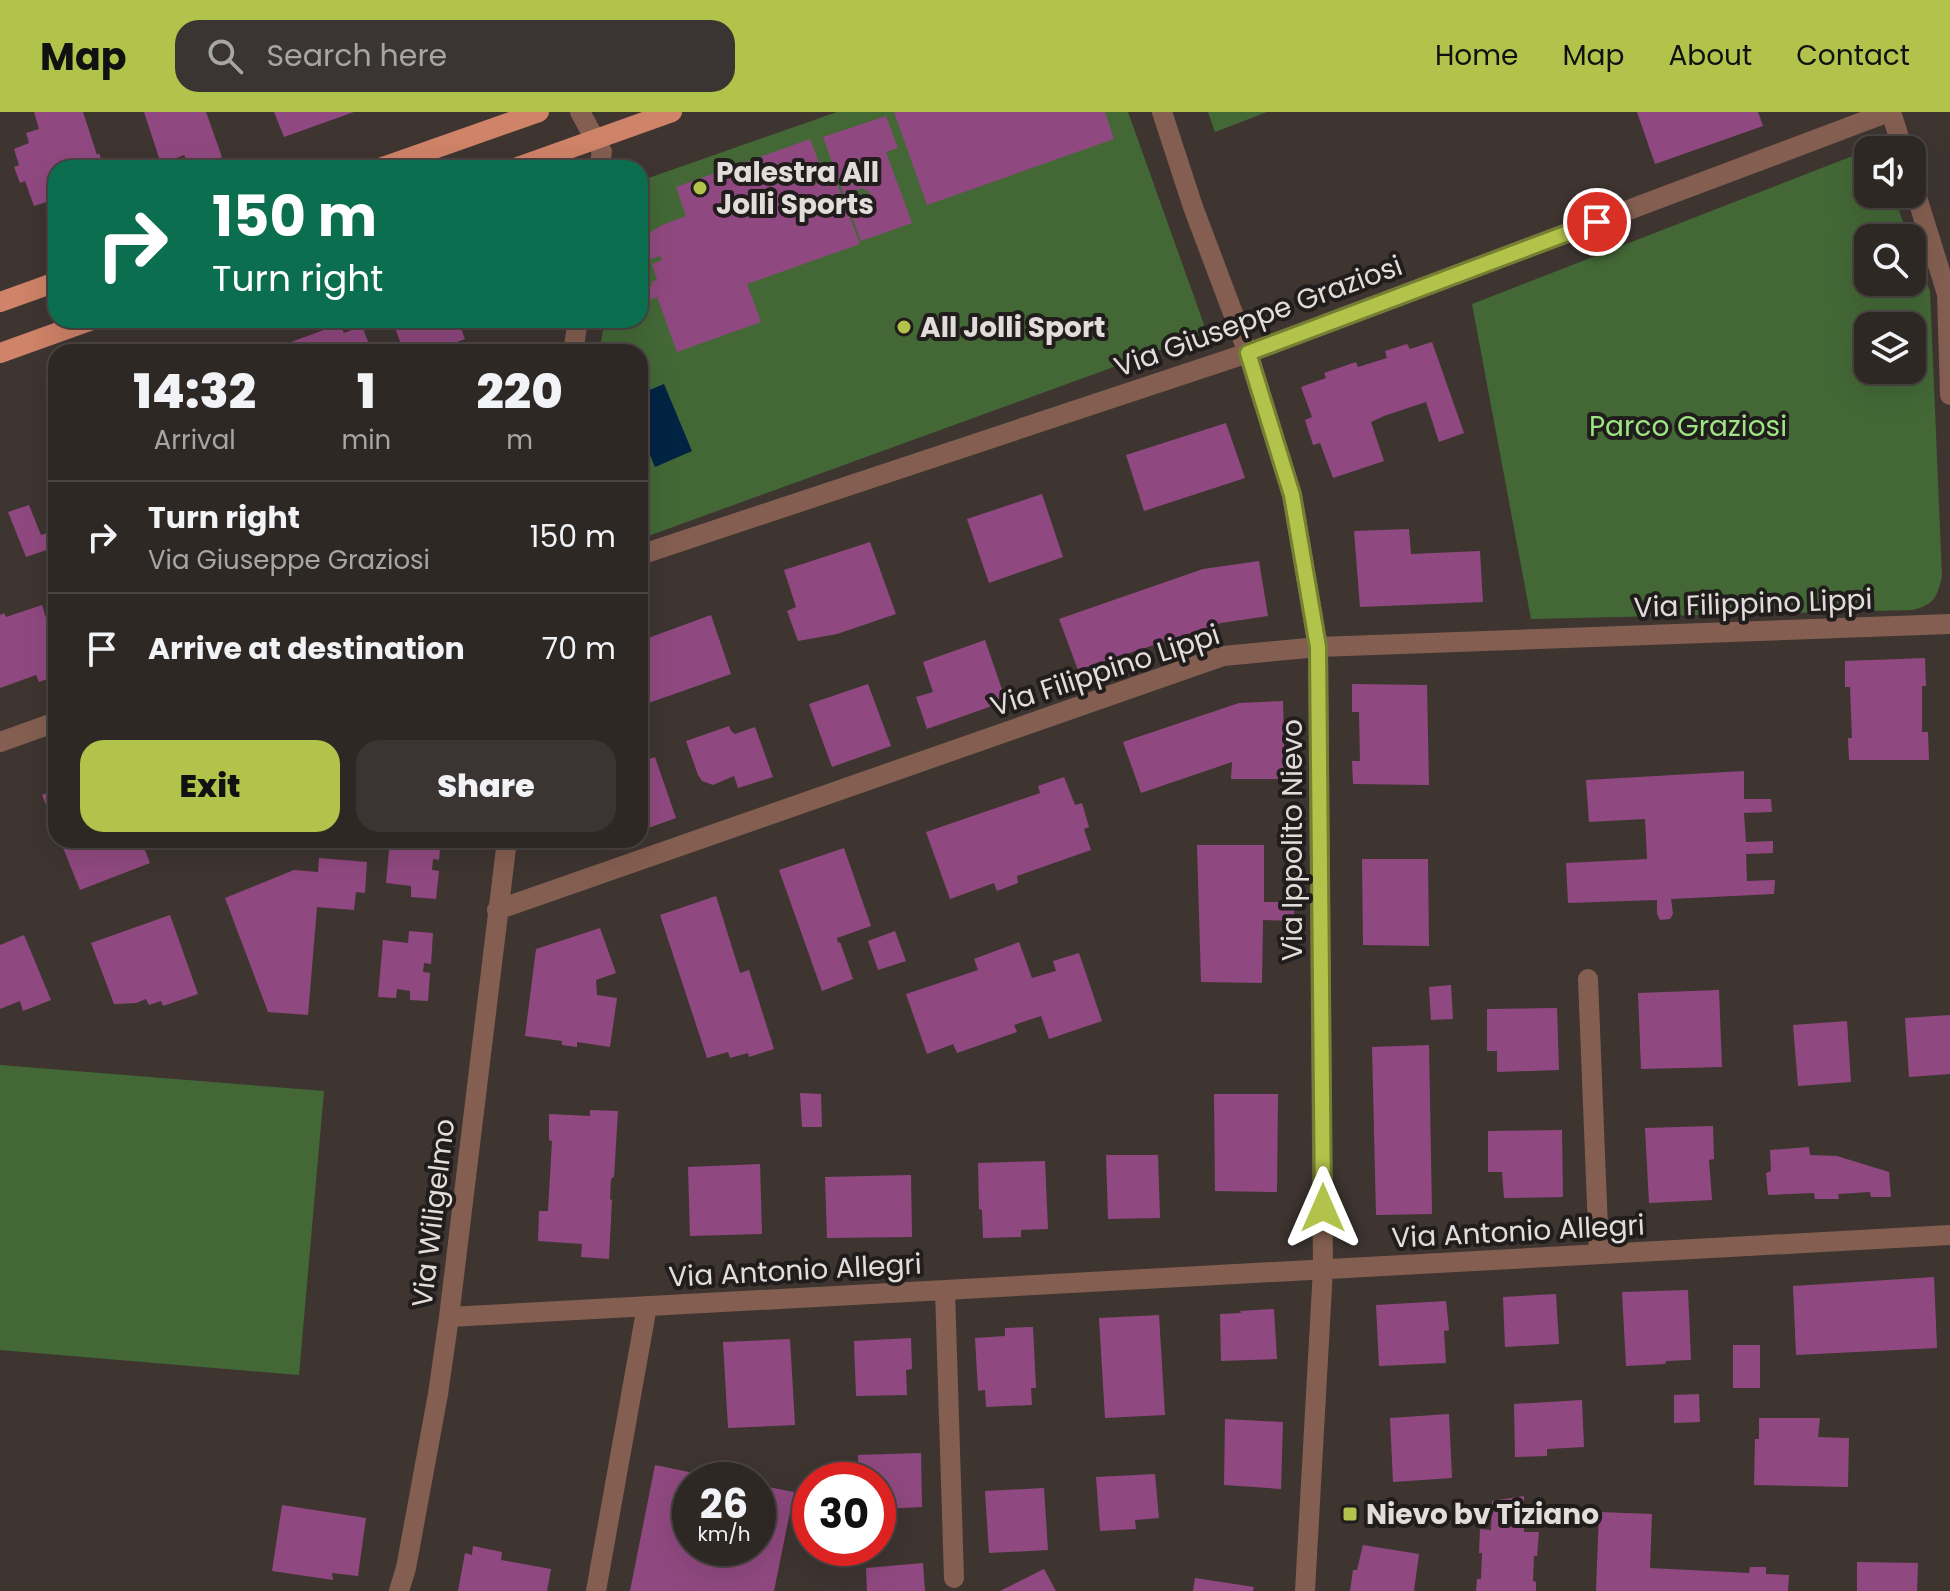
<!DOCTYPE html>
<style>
:root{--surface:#2e2825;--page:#3a3432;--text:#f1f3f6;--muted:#a7a6a7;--line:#494442;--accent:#b2c34c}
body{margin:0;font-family:Poppins,sans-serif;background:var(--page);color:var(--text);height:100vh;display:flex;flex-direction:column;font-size:30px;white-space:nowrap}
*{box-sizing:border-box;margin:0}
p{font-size:26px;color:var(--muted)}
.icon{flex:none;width:44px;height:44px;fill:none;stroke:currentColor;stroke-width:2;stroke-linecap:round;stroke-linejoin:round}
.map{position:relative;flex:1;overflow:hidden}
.sheet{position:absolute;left:48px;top:232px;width:600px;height:504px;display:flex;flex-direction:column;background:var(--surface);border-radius:24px;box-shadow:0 8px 32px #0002,0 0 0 2px var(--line)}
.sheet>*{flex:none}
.guide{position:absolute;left:48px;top:48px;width:600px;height:168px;border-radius:24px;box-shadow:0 8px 32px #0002,0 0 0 2px var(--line);background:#0b6e4f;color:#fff;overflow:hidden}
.fabs{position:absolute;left:1854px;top:24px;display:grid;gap:16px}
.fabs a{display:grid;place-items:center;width:72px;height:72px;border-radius:16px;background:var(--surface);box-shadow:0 8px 32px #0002,0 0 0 2px var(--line);font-size:40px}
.speed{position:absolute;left:672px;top:1350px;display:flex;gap:16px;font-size:40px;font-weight:700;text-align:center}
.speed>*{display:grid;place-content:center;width:104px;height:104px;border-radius:50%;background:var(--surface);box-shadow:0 8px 32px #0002,0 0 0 2px var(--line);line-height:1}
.speed small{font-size:20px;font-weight:400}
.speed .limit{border:12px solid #d22;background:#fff;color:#111}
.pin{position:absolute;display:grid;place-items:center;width:68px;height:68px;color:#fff;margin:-34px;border:4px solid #fff;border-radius:50%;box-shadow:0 2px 8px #0007}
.me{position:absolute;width:88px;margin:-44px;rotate:0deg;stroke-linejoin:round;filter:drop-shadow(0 0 6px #0008)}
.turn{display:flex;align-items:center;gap:28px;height:168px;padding:0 32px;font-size:36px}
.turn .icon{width:104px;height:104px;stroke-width:2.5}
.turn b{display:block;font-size:56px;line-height:68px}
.eta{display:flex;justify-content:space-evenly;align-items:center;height:136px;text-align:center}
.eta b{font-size:48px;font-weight:800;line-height:56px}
.cta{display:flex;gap:16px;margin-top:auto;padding:16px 32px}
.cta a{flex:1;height:92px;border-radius:24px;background:var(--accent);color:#111;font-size:32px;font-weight:800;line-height:92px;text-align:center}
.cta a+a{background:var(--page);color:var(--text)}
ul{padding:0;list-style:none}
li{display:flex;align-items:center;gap:24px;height:112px;padding:0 32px;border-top:2px solid var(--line)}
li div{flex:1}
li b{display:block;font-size:30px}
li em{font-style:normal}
header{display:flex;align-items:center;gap:48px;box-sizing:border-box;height:112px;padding:0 40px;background:var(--accent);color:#111}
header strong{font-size:38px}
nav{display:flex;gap:44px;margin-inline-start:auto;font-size:28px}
.search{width:560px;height:72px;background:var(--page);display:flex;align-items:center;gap:20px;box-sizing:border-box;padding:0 28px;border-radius:24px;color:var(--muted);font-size:30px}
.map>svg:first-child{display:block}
.green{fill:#436836;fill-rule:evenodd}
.water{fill:#012444}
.building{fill:#904980}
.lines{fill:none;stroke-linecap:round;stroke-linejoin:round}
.minor{stroke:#845f51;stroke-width:20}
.major{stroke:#cf8368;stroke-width:20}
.route-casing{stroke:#747f31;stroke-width:20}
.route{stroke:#b2c34c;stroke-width:14}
.poi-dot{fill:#b2c34c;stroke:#211d1c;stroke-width:3}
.labels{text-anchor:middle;stroke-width:8;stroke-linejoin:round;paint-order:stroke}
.poi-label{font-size:28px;font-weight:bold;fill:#e2dcda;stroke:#211d1c;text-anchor:start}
.street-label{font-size:28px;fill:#e2dcda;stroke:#211d1c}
.park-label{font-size:28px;fill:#9de583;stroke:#211d1c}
</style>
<header>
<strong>Map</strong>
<div class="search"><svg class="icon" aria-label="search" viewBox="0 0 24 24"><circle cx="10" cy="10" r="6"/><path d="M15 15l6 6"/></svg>Search here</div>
<nav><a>Home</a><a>Map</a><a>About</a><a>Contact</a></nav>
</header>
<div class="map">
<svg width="1950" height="1479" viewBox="0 0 1950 1479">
<rect width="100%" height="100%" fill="#3e3531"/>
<path class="green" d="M837,0H1128L1207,221L640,427V240H599L605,208H640V69Z
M1208,0H1267L1215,20Z
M1868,38V82H1893L1909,126H1868V170H1912V133L1930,179L1942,464C1937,485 1935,492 1913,498L1531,507L1472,192ZM1912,214V258H1868V214Z
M0,953L324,979L299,1263L0,1238Z"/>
<path class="water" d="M664,272L692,339L655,355L640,319V282Z"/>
<path class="building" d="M34,0H83L97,43L99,41L104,56H56V87L34,94L25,69L20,71L14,55L19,53L14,37L29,31L26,21L39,17Z
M144,0H206L222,45L191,56L184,43L161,52Z
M274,0H354L284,25Z
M894,0H1105L1114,27L927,93Z
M1637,0H1758L1763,14L1655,52Z
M886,4L898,36L886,40L912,111L861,129L851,102L874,94L869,80L862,76L844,83L823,25Z
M810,27L820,53L829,50L860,132L747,172L761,210L677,240L657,185L649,188L645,176L653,173L651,170L657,168L652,152L662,148L660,144L645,149L644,143L645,131L651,120L662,113L686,104L676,75Z
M392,208H458L465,227L457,230L460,240H404Z
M340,212L344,221L362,214L372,240H264Z
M1432,230L1464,321L1439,330L1426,290L1384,304L1371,310L1384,349L1333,366L1320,331L1313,333L1305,308L1312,305L1301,275L1326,266L1324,261L1356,250L1358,255L1387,246L1385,239L1407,232L1410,237Z
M1226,311L1245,366L1144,399L1126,343Z
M1042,382L1063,445L989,471L967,407Z
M29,393L41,423L50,420L55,435L26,445L8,400Z
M1409,417L1411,442L1480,439L1483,490L1360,495L1354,419Z
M870,430L896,502L837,522L798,529L787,499L796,495L784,458Z
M1259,449L1268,504L1221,511L1078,558L1059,507L1203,457Z
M42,493L56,539V564L39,570L36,563L0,576V503L4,501L6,505Z
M711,503L731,562L640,594V529Z
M985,528L1006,589L927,617L916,585L933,580L923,550Z
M1925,546L1926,574H1922V620H1928L1929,648H1849L1848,626H1852L1850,575H1845V549Z
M868,572L891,634L832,655L809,592Z
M1352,572L1427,573L1429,673L1353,672L1352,649H1360L1359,600H1352Z
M1283,589L1285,667H1231L1232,650L1141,681L1123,630L1239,591Z
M729,614L731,619L735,622L755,615L773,665L738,676L734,664L713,673L702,669L698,663L686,629Z
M655,645L676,706L640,719V650Z
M1744,659V687H1771L1772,700L1744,701L1746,730L1773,729V741L1746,742L1747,769L1775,768L1774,782L1671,787L1673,802L1670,807L1660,808L1657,802V788L1568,791L1566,751L1647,747L1645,707L1589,710L1586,668Z
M1064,665L1075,693L1082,691L1089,715L1084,717L1091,738L1017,764L1018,771L997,779L994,771L950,787L926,720L1040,681L1038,674Z
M56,677V717L42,683Z
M60,728H141L150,751L80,778Z
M390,728H441L439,748L433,747L432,758L439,759L436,787L411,785V774L386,771Z
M1197,733H1264V790H1294V809L1263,808L1262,871L1201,870Z
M844,736L871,814L837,826L838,831L840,830L853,867L822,879L779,758Z
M319,746L367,750L365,781L356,780L354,798L317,795L308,903L268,900L225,786L294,758L318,760Z
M1362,747H1428L1429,834L1363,833Z
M716,784L740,861L749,858L774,937L749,945L748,941L730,946L728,940L707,946L660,803Z
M170,803L198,882L163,894L161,889L149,893L146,887L136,891L114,892L91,831Z
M600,816L616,861L596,868L597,883L617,886L610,935L577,930V935L562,933V929L525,924L536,837Z
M409,819L433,821L431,852L424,851L423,860L430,861L428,889L410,888V879L397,877L396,886L378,885L383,828L408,831Z
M895,819L906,849L878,858L868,829Z
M24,823L51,888L23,899L20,889L0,897V833Z
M1019,830L1032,866L1056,859L1053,849L1079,841L1102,909L1049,927L1041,904L1014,913L1017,920L957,941L953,932L927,942L906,882L978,858L974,847Z
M1451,873L1453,907L1431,908L1429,875Z
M1719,878L1722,955L1641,957L1638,881Z
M1557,896L1559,958L1497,960V939H1487V897Z
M1950,903V962L1909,965L1905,906Z
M1847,909L1851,970L1798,974L1793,913Z
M1429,933L1432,1102L1376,1103L1372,935Z
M800,981L821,982L822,1015H802Z
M1214,982H1278L1277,1080L1215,1079Z
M590,998L618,999L614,1065L611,1067L610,1087L612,1088L609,1147L581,1145L582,1132L538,1129L539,1099H548L552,1029L549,1028V1002L590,1004Z
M1713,1014L1714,1047L1709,1048L1712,1088L1649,1091L1645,1016Z
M1562,1018L1563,1085L1504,1086L1502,1060H1488V1019Z
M1809,1035L1810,1043L1837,1044L1889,1060L1891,1085H1871L1870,1080L1838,1082L1839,1087H1815L1814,1081L1768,1083L1766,1061L1771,1059L1770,1038Z
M1106,1043H1158L1160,1106L1108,1107Z
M1045,1049L1048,1117L1021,1118V1125L983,1126L982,1098L979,1097L978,1051Z
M760,1052L762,1122L690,1124L688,1055Z
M911,1063L912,1125L827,1126L825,1065Z
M1934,1165L1937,1236L1796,1243L1793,1174Z
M1688,1178L1691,1248L1666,1249L1665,1252L1626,1254L1622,1180Z
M1556,1182L1559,1232L1505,1235L1503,1185Z
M1446,1189L1449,1218L1444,1219L1446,1251L1379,1254L1376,1193Z
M1274,1197L1277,1247L1221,1249L1220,1202L1241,1201L1240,1199Z
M1159,1203L1165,1303L1105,1306L1099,1206Z
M1033,1215L1036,1276H1031L1032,1293L986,1295L985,1278L978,1279L975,1226L1005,1224V1216Z
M911,1226L912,1257L906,1258L907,1283L856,1284L854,1229Z
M790,1227L795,1313L728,1316L723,1230Z
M1733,1233H1760V1276H1733Z
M1699,1282L1700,1310L1674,1311V1283Z
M1582,1288L1584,1335L1547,1337V1344L1515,1345L1514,1292Z
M1449,1302L1452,1366L1393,1370L1390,1306Z
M1759,1306H1820L1818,1325L1849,1326L1848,1375L1754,1373L1755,1327H1759Z
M1225,1307L1283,1310L1281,1377L1224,1373Z
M921,1341L922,1395L878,1397V1368H859L858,1343Z
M655,1353L723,1367V1368H690V1436H758V1373L794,1380L774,1479H630Z
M1155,1362L1159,1406L1135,1408L1136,1417L1100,1419L1096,1365Z
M1044,1376L1048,1438L989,1441L985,1379Z
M1524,1384V1420H1539L1537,1444H1534L1533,1469L1536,1470V1479H1476L1477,1467H1481L1482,1441H1479L1480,1417L1491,1418L1492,1389Z
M282,1393L366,1406L358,1464L332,1461L333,1468L272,1459Z
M1599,1400L1652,1402L1650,1456L1749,1461L1750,1455H1766V1462L1789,1463L1788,1479H1596Z
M1363,1433L1419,1442L1414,1479H1350L1353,1458H1357Z
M473,1434L502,1440L501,1448L551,1457L547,1479H458L465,1441L472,1443Z
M1857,1450L1918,1451L1917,1479H1857Z
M923,1451L925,1479H867L866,1456Z
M1044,1457L1056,1479H1000Z
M1195,1466L1254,1475L1253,1479H1193Z"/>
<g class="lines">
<path class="minor" d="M580,0L602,40L599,56
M1162,0L1193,95L1248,241L1292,383L1318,535L1323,1157L1305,1479
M1891,0L1903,38
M1912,69L1947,182L1950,283
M573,240L578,208
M640,443L1248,241L1889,0
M0,630L56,610
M497,798L1223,544L1318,535L1950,512
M1588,867L1599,1142
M945,1178L954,1466
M449,1205L1950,1123
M399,1479L406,1456L438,1282L449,1205L507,728
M596,1479L647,1194"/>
<path class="major" d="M380,56L539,0
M515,56L672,0
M0,190L56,170
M0,241L92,208"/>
</g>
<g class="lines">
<defs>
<path id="route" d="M1323,1096L1318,535L1292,383L1248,241L1597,110"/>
</defs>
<use href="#route" class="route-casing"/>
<use href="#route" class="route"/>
</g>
<g class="poi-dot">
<circle cx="700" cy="76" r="8"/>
<circle cx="904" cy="215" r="8"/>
<rect x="1342" y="1394" width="16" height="16" rx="4"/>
</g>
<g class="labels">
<g class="poi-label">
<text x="716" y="70">Palestra All<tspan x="716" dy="32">Jolli Sports</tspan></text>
<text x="920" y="225">All Jolli Sport</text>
<text x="1366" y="1412">Nievo bv Tiziano</text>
</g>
<g class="street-label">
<text transform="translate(1258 204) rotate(-20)" y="10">Via Giuseppe Graziosi</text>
<text transform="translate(1753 491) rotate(-2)" y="10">Via Filippino Lippi</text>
<text transform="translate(1105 558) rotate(-18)" y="10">Via Filippino Lippi</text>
<text transform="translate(1292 728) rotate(-90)" y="10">Via Ippolito Nievo</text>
<text transform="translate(433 1101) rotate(-83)" y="10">Via Wiligelmo</text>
<text transform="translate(1518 1119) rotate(-3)" y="10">Via Antonio Allegri</text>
<text transform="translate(795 1158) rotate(-3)" y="10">Via Antonio Allegri</text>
</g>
<g class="park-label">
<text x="1688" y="324">Parco Graziosi</text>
</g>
</g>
</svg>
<div class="fabs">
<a><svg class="icon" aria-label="sound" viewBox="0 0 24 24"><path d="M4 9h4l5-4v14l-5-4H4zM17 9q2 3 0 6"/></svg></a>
<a><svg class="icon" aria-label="search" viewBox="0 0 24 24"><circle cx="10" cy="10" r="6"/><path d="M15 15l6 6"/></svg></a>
<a><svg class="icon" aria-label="layers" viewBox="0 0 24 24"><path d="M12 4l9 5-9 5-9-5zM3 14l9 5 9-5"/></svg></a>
</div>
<div class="speed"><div>26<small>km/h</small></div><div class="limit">30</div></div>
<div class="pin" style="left:1597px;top:110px;background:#d93025"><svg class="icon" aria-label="arrive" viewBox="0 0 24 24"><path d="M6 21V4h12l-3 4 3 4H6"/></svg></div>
<svg class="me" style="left:1323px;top:1096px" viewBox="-20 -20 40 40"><path d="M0-17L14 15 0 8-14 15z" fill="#b2c34c" stroke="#fff" stroke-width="4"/></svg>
<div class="guide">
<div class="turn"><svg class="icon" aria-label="right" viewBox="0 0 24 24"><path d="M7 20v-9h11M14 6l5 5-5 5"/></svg><div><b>150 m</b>Turn right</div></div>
</div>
<section class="sheet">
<div class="eta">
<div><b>14:32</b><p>Arrival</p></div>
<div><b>1</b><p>min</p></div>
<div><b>220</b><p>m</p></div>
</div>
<ul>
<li><svg class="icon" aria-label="right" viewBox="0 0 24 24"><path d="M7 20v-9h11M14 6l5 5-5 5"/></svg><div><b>Turn right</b><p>Via Giuseppe Graziosi</p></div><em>150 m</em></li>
<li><svg class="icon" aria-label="arrive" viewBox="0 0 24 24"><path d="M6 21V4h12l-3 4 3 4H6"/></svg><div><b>Arrive at destination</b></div><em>70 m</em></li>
</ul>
<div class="cta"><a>Exit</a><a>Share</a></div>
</section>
</div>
